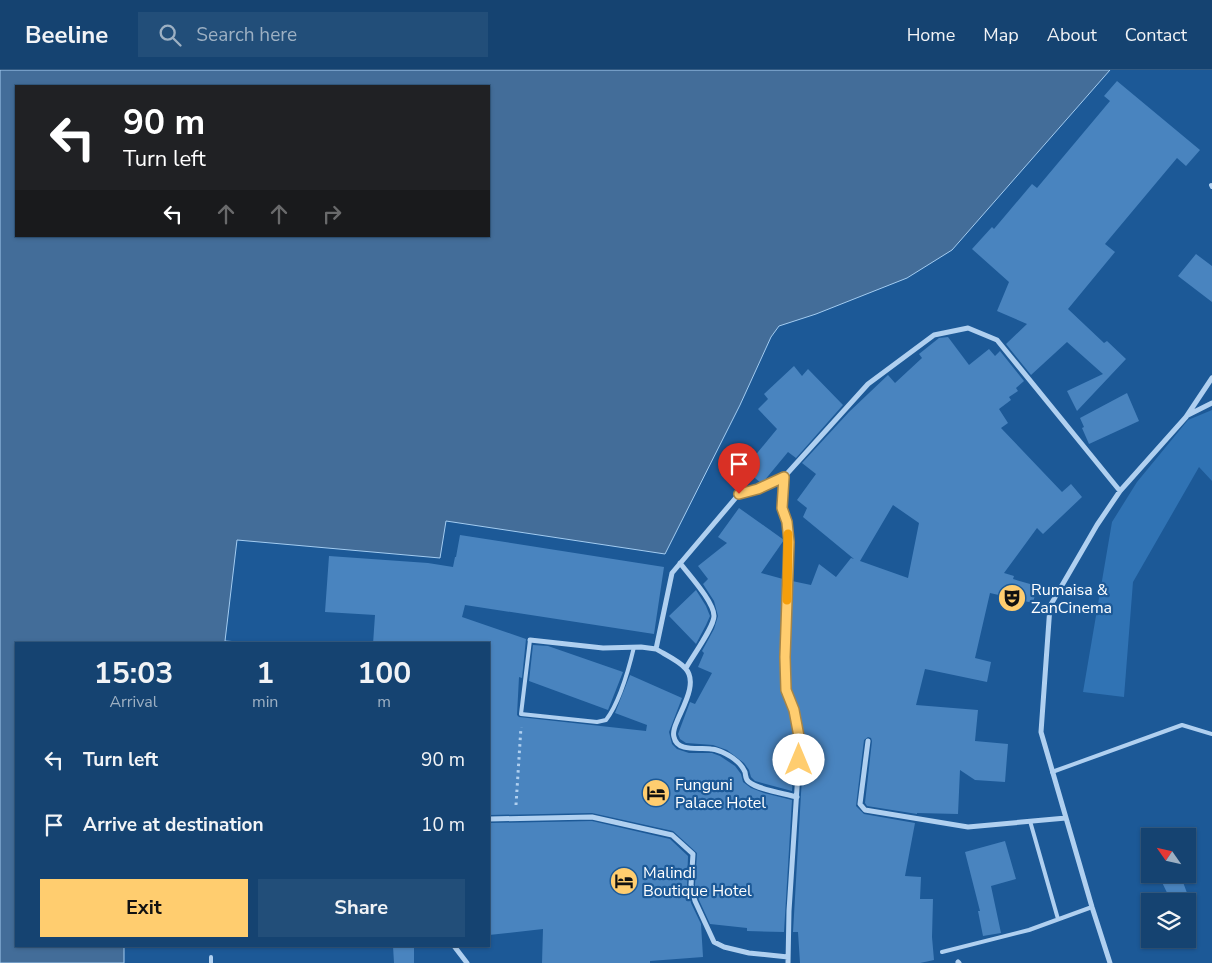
<!DOCTYPE html>
<style>
:root{--surface:#154371;--page:#224e79;--text:#f1f3f6;--muted:#9db0c3;--line:#345c84;--accent:#ffcd6f}
body{margin:0;font-family:"Nunito Sans",sans-serif;background:var(--page);color:var(--text);height:100vh;display:flex;flex-direction:column;font-size:19px;white-space:nowrap}
*{box-sizing:border-box;margin:0}
p{font-size:16px;color:var(--muted)}
.icon{flex:none;width:28px;height:28px;fill:none;stroke:currentColor;stroke-width:2;stroke-linecap:round;stroke-linejoin:round}
.map{position:relative;flex:1;overflow:hidden}
.side{position:absolute;left:15px;top:572px;width:475px;height:305px;display:flex;flex-direction:column;background:var(--surface);border-radius:0px;box-shadow:0 1px 4px #0004,0 0 0 1px var(--line)}
.side>*{flex:none}
.guide{position:absolute;left:15px;top:15px;width:475px;height:152px;border-radius:0px;box-shadow:0 1px 4px #0004,0 0 0 1px var(--line);background:#202124;color:#fff;overflow:hidden}
.needle{width:32px;rotate:304deg}
.tools{position:absolute;left:1141px;top:758px;display:grid;gap:10px}
.tools a{display:grid;place-items:center;width:55px;height:55px;border-radius:0px;background:var(--surface);box-shadow:0 1px 4px #0004,0 0 0 1px var(--line);font-size:25px}
.pin{position:absolute;display:grid;place-items:center;width:42px;height:42px;color:#fff;margin:-51px -21px;border-radius:50% 50% 50% 0;rotate:-45deg;box-shadow:0 0 5px #0007}
.pin .icon{rotate:45deg}
.me{position:absolute;width:55px;margin:-28px;rotate:0deg;stroke-linejoin:round;filter:drop-shadow(0 0 4px #0008)}
.turn{display:flex;align-items:center;gap:18px;height:105px;padding:0 25px;font-size:22px}
.turn .icon{width:65px;height:65px;stroke-width:2.5}
.turn b{display:block;font-size:35px;line-height:42px}
.lanes{display:flex;align-items:center;height:48px;padding:0 25px;background:#0003;justify-content:center;gap:25px;direction:ltr}
.lanes .off{opacity:.35}
.eta{display:flex;justify-content:space-evenly;align-items:center;height:85px;text-align:center}
.eta b{font-size:30px;font-weight:700;line-height:35px}
.action{display:flex;gap:10px;margin-top:auto;padding:10px 25px}
.action a{flex:1;height:58px;border-radius:0px;background:var(--accent);color:#111;font-size:20px;font-weight:700;line-height:58px;text-align:center}
.action a+a{background:var(--page);color:var(--text)}
ul{padding:0;list-style:none}
li{display:flex;align-items:center;gap:15px;height:65px;padding:0 25px}
li div{flex:1}
li b{display:block;font-size:19px}
li em{font-style:normal}
header{display:flex;align-items:center;gap:30px;box-sizing:border-box;height:70px;padding:0 25px;background:var(--surface);border-bottom:1px solid var(--line)}
header strong{font-size:24px}
nav{display:flex;gap:28px;margin-inline-start:auto;font-size:18px}
.search{width:350px;height:45px;background:var(--page);display:flex;align-items:center;gap:12px;box-sizing:border-box;padding:0 18px;border-radius:0px;color:var(--muted);font-size:19px}
.map>svg:first-child{display:block}
.green{fill:#3073b4}
.water{fill:#436d99;stroke:#a3ccf1;fill-rule:evenodd}
.building{fill:#4984bf;fill-rule:evenodd}
.lines{fill:none;stroke-linecap:round;stroke-linejoin:round}
.path{stroke:#b0d0f0;stroke-width:3;stroke-dasharray:2.5 4;stroke-linecap:butt}
.lane{stroke:#b0d0f0;stroke-width:4}
.street{stroke:#b0d0f0;stroke-width:5}
.route-casing{stroke:#a68548;stroke-width:12}
.route{stroke:#ffcd6f;stroke-width:9}
.slow{stroke:#f59e0b;stroke-width:9}
.labels{text-anchor:middle;stroke-width:4.5;stroke-linejoin:round;paint-order:stroke}
.poi-label{font-size:16px;fill:#fff;stroke:#1c5997;text-anchor:start}
</style>
<header>
<strong>Beeline</strong>
<div class="search"><svg class="icon" aria-label="search" viewBox="0 0 24 24"><circle cx="10" cy="10" r="6"/><path d="M15 15l6 6"/></svg>Search here</div>
<nav><a>Home</a><a>Map</a><a>About</a><a>Contact</a></nav>
</header>
<div class="map">
<svg width="1212" height="893" viewBox="0 0 1212 893">
<rect width="100%" height="100%" fill="#1c5997"/>
<path class="green" d="M1212,340V411L1199,397L1133,512L1124,627L1083,622L1112,452L1137,412L1188,350Z"/>
<path class="water" d="M0,0H1110L952,180L907,208L816,244L779,256L771,267L740,335L665,484L446,451L440,488L237,470L225,571L266,574H16V876H124V893H0ZM16,16H489V166H16Z"/>
<path class="building" d="M1117,11L1200,80L1186,96L1177,88L1105,174L1115,182L1068,239L1104,273L1107,271L1126,289L1077,341L1067,321L1103,304L1067,272L1031,305L1006,274L1027,254L997,241L1009,212L972,179L992,157L994,159L1032,114L1037,118L1110,31L1104,26Z
M1196,184L1212,196V232L1178,206Z
M948,267L969,295L989,279L995,286L1000,281L1024,311L1016,318L1018,321L1009,327L1011,330L999,339L1008,353L1001,358L1062,422L1071,414L1082,427L1043,464L1037,458L1004,503L1014,506L1013,509L1037,516L1033,533L990,523L975,588L991,592L987,612L925,599L916,635L978,640L975,671L1008,674L1005,712L975,710L960,700L958,744L917,743V744L867,736L865,733L872,671L871,668L868,667L864,670L856,736L864,744L915,753L905,806L921,807L920,829H933L932,867L934,890L920,893H800L798,862H793L804,672L798,639L790,619L789,587L792,511L811,515L819,494L836,507L851,488L854,489L803,447L807,438L797,430L816,404L802,393L849,342L888,305L895,313L922,288L919,284L939,268ZM893,435L919,453L908,508L860,491Z
M794,296L802,306L808,299L843,335L796,388L788,382L764,411L761,413L744,399L777,359L758,339L768,329L764,324Z
M1127,323L1139,351L1089,374L1082,358L1084,357L1080,348Z
M739,438L784,470L761,503L783,509L781,587L782,620L790,641L796,672L792,721L755,711L751,707L749,700L744,693L727,680L713,675L686,673L680,669L678,664L690,632L695,634L712,603L698,597L704,583L702,581L714,559L718,546L714,531L703,514L708,509L698,496L727,473L718,467Z
M460,465L664,497L654,564L465,535L462,547L526,569L522,608L519,607L517,645L519,647L646,661L647,655L615,643L630,605L682,628L669,662L672,674L677,679L689,683H712L720,686L735,696L741,704L743,712L751,718L764,723L792,730L784,862L747,861V858L710,854L699,830L695,815L697,783L673,761L592,743L489,745V574H373L375,545L325,542L329,486L428,493L453,497L455,487H456Z
M696,520L706,536L710,546L706,555L696,574L669,546Z
M533,575L548,576L623,602L608,640L529,611Z
M592,751L670,769L688,786L687,816L691,833L701,854L703,887L650,891V893H542L543,859L489,865V753Z
M1005,771L1016,809L991,816L1001,863L983,866L978,841H980L965,782Z
M1158,804H1180L1190,831H1171Z
M393,876H414V893H394Z"/>
<g class="lines">
<path class="path" d="M516,735L521,657"/>
<path class="lane" d="M1211,115L1212,117
M530,570L521,644L597,652L606,650C619,633 629,598 634,577
M1052,702L1182,655L1212,664
M1030,751L1058,849
M942,882L1029,860L1092,837
M211,887V893"/>
<path class="street" d="M1188,345L1212,333
M680,493C689,505 714,532 714,546C714,557 692,587 686,598
M530,570L603,578L641,577L656,579L672,503L739,424L758,419L784,407
M656,579C664,584 679,591 685,598C698,611 684,635 678,649C676,654 672,661 674,667C677,683 701,677 711,679C715,679 719,681 722,682C731,686 741,693 745,702C746,706 745,709 749,712C759,720 783,723 797,727
M868,671L860,734L865,740L968,757L1066,748
M489,749L592,747L672,765L693,784L691,815L695,831L714,872L724,877L749,883L788,887
M454,876L467,893
M958,892L959,893
M788,893L789,841L800,672L794,640L786,620L785,587L789,473L787,452L783,438L784,407L868,314L934,265L968,258L997,270L1120,421
M1110,893L1092,837L1041,662L1050,536L1097,455L1120,421L1186,347L1212,308"/>
</g>
<g class="lines">
<defs>
<path id="route" d="M739,424L758,419L784,407L782,438L787,452L789,472L785,587L786,620L794,640L800,672L799,690"/>
</defs>
<use href="#route" class="route-casing"/>
<use href="#route" class="route"/>
<path class="slow" d="M787,530L788,464"/>
</g>
<defs>
<symbol id="theatre-disc" viewBox="-11 -11 22 22"><circle r="9.5" fill="#ffcd6f" stroke="#1c5997"/><path d="M-5-5.5Q0-4 5-5.5V0Q5 5 0 6Q-5 5-5 0ZM-3.3-2.5H-1v1.5H-3.3ZM1-2.5H3.3v1.5H1ZM-2.8 1Q0 5.5 2.8 1Z" fill="#111"/></symbol>
<symbol id="hotel-disc" viewBox="-11 -11 22 22"><circle r="9.5" fill="#ffcd6f" stroke="#1c5997"/><path d="M-6-4.5h1.5V1H6V5H4.5V3h-9V5H-6ZM-4 0a1.8 1.8 0 1 1 3.6 0ZM.5 0V-2.5h3Q6-2.5 6 0Z" fill="#111"/></symbol>
</defs>
<g fill-rule="evenodd">
<use href="#theatre-disc" x="996" y="512" width="32" height="32"/>
<use href="#hotel-disc" x="640" y="707" width="32" height="32"/>
<use href="#hotel-disc" x="608" y="795" width="32" height="32"/>
</g>
<g class="labels">
<g class="poi-label">
<text x="1031" y="525">Rumaisa &amp;<tspan x="1031" dy="18">ZanCinema</tspan></text>
<text x="675" y="720">Funguni<tspan x="675" dy="18">Palace Hotel</tspan></text>
<text x="643" y="808">Malindi<tspan x="643" dy="18">Boutique Hotel</tspan></text>
</g>
</g>
</svg>
<div class="tools">
<a><svg class="needle" viewBox="-14 -14 28 28"><path d="M0-13l5 13h-10z" fill="#e53935"/><path d="M0 13l5-13h-10z" fill="#9db0c3"/></svg></a>
<a><svg class="icon" aria-label="layers" viewBox="0 0 24 24"><path d="M12 4l9 5-9 5-9-5zM3 14l9 5 9-5"/></svg></a>
</div>
<div class="pin" style="left:739px;top:424px;background:#d93025"><svg class="icon" aria-label="arrive" viewBox="0 0 24 24"><path d="M6 21V4h12l-3 4 3 4H6"/></svg></div>
<svg class="me" style="left:799px;top:690px" viewBox="-20 -20 40 40"><circle r="19" fill="#fff"/><path d="M0-13L10 11 0 6-10 11z" fill="#ffcd6f"/></svg>
<div class="guide">
<div class="turn"><svg class="icon" aria-label="left" viewBox="0 0 24 24"><path d="M17 20v-9H6M10 6l-5 5 5 5"/></svg><div><b>90 m</b>Turn left</div></div>
<div class="lanes"><svg class="icon" aria-label="left" viewBox="0 0 24 24"><path d="M17 20v-9H6M10 6l-5 5 5 5"/></svg><svg class="icon off" aria-label="ahead" viewBox="0 0 24 24"><path d="M12 20V5M6 11l6-6 6 6"/></svg><svg class="icon off" aria-label="ahead" viewBox="0 0 24 24"><path d="M12 20V5M6 11l6-6 6 6"/></svg><svg class="icon off" aria-label="right" viewBox="0 0 24 24"><path d="M7 20v-9h11M14 6l5 5-5 5"/></svg></div>
</div>
<section class="side">
<div class="eta">
<div><b>15:03</b><p>Arrival</p></div>
<div><b>1</b><p>min</p></div>
<div><b>100</b><p>m</p></div>
</div>
<ul>
<li><svg class="icon" aria-label="left" viewBox="0 0 24 24"><path d="M17 20v-9H6M10 6l-5 5 5 5"/></svg><div><b>Turn left</b></div><em>90 m</em></li>
<li><svg class="icon" aria-label="arrive" viewBox="0 0 24 24"><path d="M6 21V4h12l-3 4 3 4H6"/></svg><div><b>Arrive at destination</b></div><em>10 m</em></li>
</ul>
<div class="action"><a>Exit</a><a>Share</a></div>
</section>
</div>
